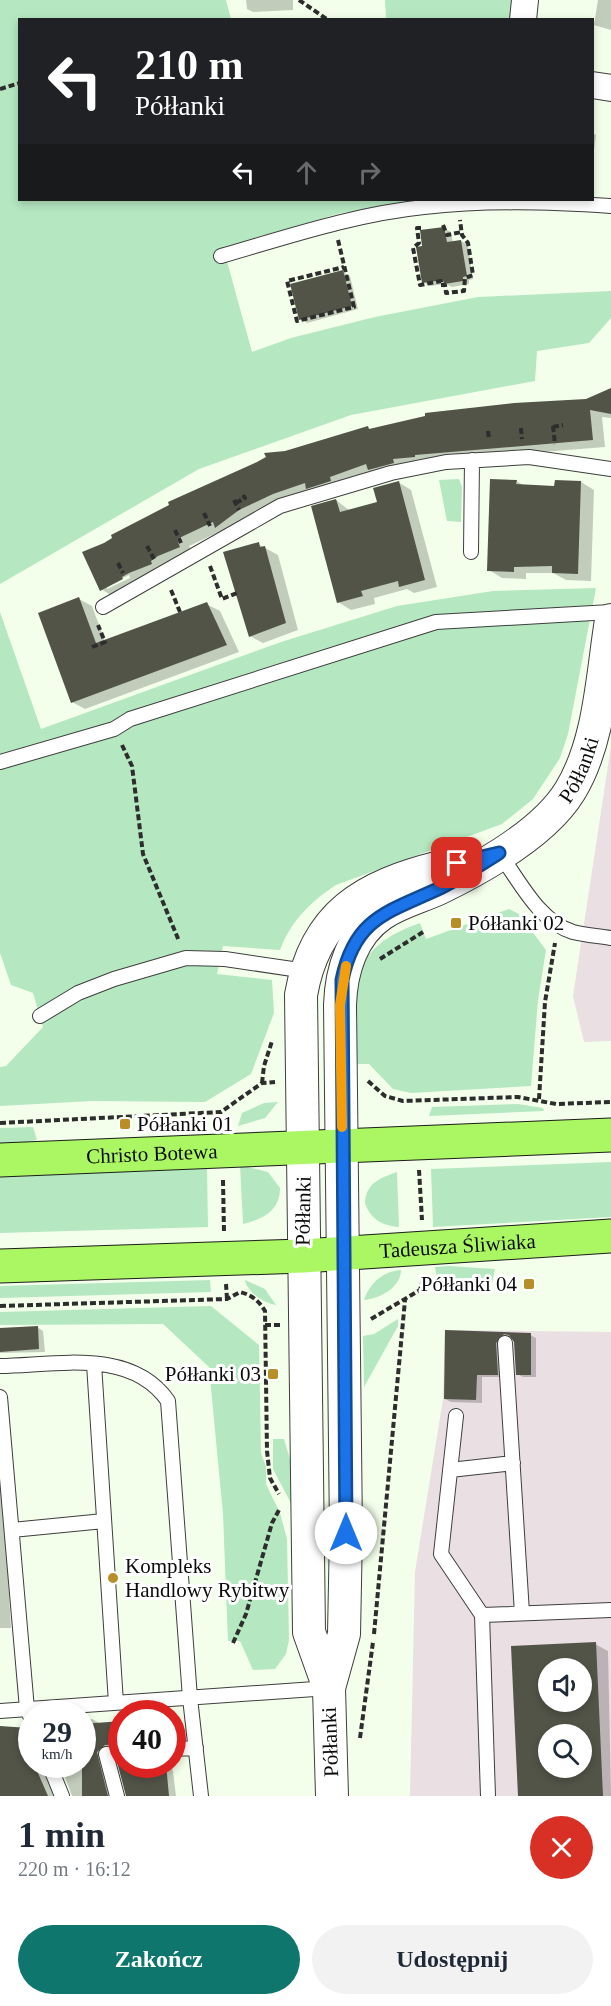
<!DOCTYPE html>
<html lang="pl">
<meta charset="utf-8">
<style>
:root{--surface:#fff;--page:#f2f2f3;--text:#1f2937;--muted:#747a83;--accent:#0f766e}
body{margin:0;font-family:"Times New Roman",serif;background:var(--page);color:var(--text);height:100vh;display:flex;flex-direction:column;font-size:22px;white-space:nowrap}
*{box-sizing:border-box;margin:0}
p{font-size:20px;color:var(--muted)}
.icon{flex:none;width:33px;height:33px;fill:none;stroke:currentColor;stroke-width:2;stroke-linecap:round;stroke-linejoin:round}
.map{position:relative;height:1796px;overflow:hidden}
.details{display:flex;flex-direction:column;background:var(--surface);flex:1}
.details>*{flex:none}
.hud{position:absolute;left:18px;top:18px;width:576px;height:183px;border-radius:0px;box-shadow:0 3px 9px #0003;background:#202124;color:#fff;overflow:hidden}
.controls{position:absolute;left:538px;top:1658px;display:grid;gap:12px}
.controls a{display:grid;place-items:center;width:54px;height:54px;border-radius:50%;background:var(--surface);box-shadow:0 3px 9px #0003;font-size:30px}
.speed{position:absolute;left:18px;top:1700px;display:flex;gap:12px;font-size:30px;font-weight:700;text-align:center}
.speed>*{display:grid;place-content:center;width:78px;height:78px;border-radius:50%;background:var(--surface);box-shadow:0 3px 9px #0003;line-height:1}
.speed small{font-size:15px;font-weight:400}
.speed .limit{border:9px solid #d22;background:#fff;color:#111}
.pin{position:absolute;display:grid;place-items:center;width:51px;height:51px;color:#fff;margin:-26px;border-radius:12px;box-shadow:0 3px 9px #0006}
.me{position:absolute;width:66px;margin:-33px;rotate:0deg;stroke-linejoin:round;filter:drop-shadow(0 0 4px #0008)}
.turn{display:flex;align-items:center;gap:21px;height:126px;padding:0 18px;font-size:27px}
.turn .icon{width:78px;height:78px;stroke-width:2.5}
.turn b{display:block;font-size:42px;line-height:51px}
.lanes{display:flex;align-items:center;height:57px;padding:0 18px;background:#0003;justify-content:center;gap:30px;direction:ltr}
.lanes .off{opacity:.35}
.round{display:grid;place-items:center;flex:none;width:63px;height:63px;border-radius:32px;background:var(--page)}
.head{display:flex;align-items:center;justify-content:space-between;height:102px;padding:0 18px}
h1{font-size:36px;font-weight:600;line-height:45px}
.action{display:flex;gap:12px;margin-top:auto;padding:12px 18px}
.action a{flex:1;height:69px;border-radius:36px;background:var(--accent);color:#fff;font-size:24px;font-weight:600;line-height:69px;text-align:center}
.action a+a{background:var(--page);color:var(--text)}
.map>svg:first-child{display:block}
.industrial{fill:#eadfe3;fill-rule:evenodd}
.green{fill:#b5e8c1}
.shadow{fill:#0003;fill-rule:evenodd}
.building{fill:#525448;fill-rule:evenodd}
.lines{fill:none;stroke-linecap:round;stroke-linejoin:round}
.service-casing{stroke:#3e3e3e;stroke-width:16}
.minor-casing{stroke:#3e3e3e;stroke-width:28}
.tertiary-casing{stroke:#3e3e3e;stroke-width:34}
.primary-casing{stroke:#1c1c1c;stroke-width:35}
.path{stroke:#2d2d2d;stroke-width:4;stroke-dasharray:6 3;stroke-linecap:butt}
.service{stroke:#fff;stroke-width:14}
.minor{stroke:#fff;stroke-width:26}
.tertiary{stroke:#fff;stroke-width:32}
.primary{stroke:#abf663;stroke-width:33}
.route-casing{stroke:#114b97;stroke-width:15}
.route{stroke:#1a73e8;stroke-width:10}
.slow{stroke:#f59e0b;stroke-width:10}
.poi-dot{fill:#b88e27;stroke:#fff;stroke-width:2}
.labels{text-anchor:middle;stroke-width:6;stroke-linejoin:round;paint-order:stroke}
.street-label{font-size:21px;fill:#0b0b0b;stroke:#fff}
.poi-label{font-size:21px;fill:#0b0b0b;stroke:#fff;text-anchor:start}
</style>
<div class="map">
<svg width="611" height="1796" viewBox="0 0 611 1796">
<rect width="100%" height="100%" fill="#f3ffea"/>
<path class="industrial" d="M611,746V1041L584,1042L573,996Z
M445,1330L611,1332V1796H410L415,1572L443,1399ZM549,1668H582V1701H549ZM549,1734H582V1767H549Z"/>
<path class="green" d="M0,0H226L231,19L20,20V200H438L341,213L223,247L252,352L291,338L375,317L478,297L611,291V318L589,343L537,351L535,381L351,415L199,469L0,584Z
M385,0H513L511,20L386,19Z
M459,479L462,487L461,522L447,521L439,480Z
M596,588L568,734L560,758L533,799L502,824L336,885C310,902 291,921 280,950L223,946L217,974L272,980L274,1013L251,1074L205,1102L92,1101L0,1106V1067L6,1066L43,1027L33,993L11,985L0,953V612L41,729L281,642L397,606L493,591Z
M509,909L519,914L546,950L538,1000L531,1086L411,1093L393,1089L369,1064H354C354,994 342,950 420,923L426,939Z
M278,1102L265,1118L238,1126L242,1113L264,1103Z
M518,1104L543,1108L544,1111L429,1116L432,1107Z
M33,1127L37,1140L0,1147V1128Z
M611,1162V1217L433,1227L431,1169Z
M207,1165L208,1227L0,1233V1174Z
M240,1165L268,1172L280,1188C280,1211 263,1219 243,1224Z
M397,1172L399,1227C383,1226 370,1219 365,1203C366,1183 380,1178 397,1172Z
M449,1266L495,1269L492,1283L438,1286L435,1267Z
M401,1270C401,1287 380,1299 364,1300C370,1283 383,1271 401,1270Z
M210,1280L211,1292L0,1298V1286Z
M245,1280L265,1289L276,1305C265,1304 246,1291 245,1280Z
M211,1306L259,1345L261,1453L266,1467V1484L280,1513L287,1539L289,1640L286,1654L275,1669L253,1670L240,1641H228L223,1514L209,1367L163,1324L0,1325V1312Z
M398,1319V1326L364,1387L363,1336L374,1334Z
M273,1439H284L292,1466L294,1509L273,1469Z"/>
<path class="shadow" d="M246,0H293V10L253,12L247,9Z
M598,0H611V30L594,25Z
M592,133L596,135L592,164Z
M444,228L451,232L453,243L461,241L468,245L473,279L469,280V284L452,287L446,284L430,286L423,282L424,247Z
M343,272L350,276L358,309L307,323L300,319Z
M611,390V418L602,417L605,447L427,461L320,495L229,534L223,530L189,546L193,554L114,597L101,589L105,544L285,453L368,428L371,430L586,400ZM129,575L130,578L107,589V586Z
M516,481L525,486L556,487L581,482L594,490L591,581L566,580L553,573H526V579L502,578L489,570Z
M398,482L411,490L437,587L414,593L407,589L374,598L375,604L351,610L338,602L336,500L350,511L379,503Z
M258,544L278,555L298,630L263,643L250,636Z
M79,599L92,606L105,641L206,604L220,611L239,652L85,709L72,702Z
M37,1327L43,1331L45,1352L0,1353V1329Z
M446,1331L530,1335L536,1338V1377H523L517,1374L515,1341L510,1337L502,1347L503,1377H482V1403L451,1402L445,1399Z
M0,1439L11,1628H0Z
M595,1644L608,1651L611,1796H519L513,1647ZM549,1668H582V1701H549ZM549,1734H582V1767H549Z
M92,1719L101,1724L122,1722V1749H114L115,1796H72L60,1764L70,1769V1764H82V1720Z
M172,1720L179,1723L181,1744L172,1746Z
M0,1728L32,1731V1764H50L58,1796H22L0,1791Z
M122,1764H172L176,1796H127Z"/>
<path class="building" d="M444,227L447,242L461,240L467,276L463,277V281L444,284L443,280L422,283L416,247L422,246L420,230Z
M343,270L352,306L299,320L290,284Z
M611,388V414L590,410L593,440L415,455V457L393,459L394,463L368,470L366,464L330,477L331,481L306,489L305,483L273,494L239,510L215,528L213,522L177,539L180,547L158,556L151,561L152,564L129,573L122,577L123,579L100,591L82,552L104,543L112,538L111,535L169,505L168,502L257,462L266,457L264,453L285,451L368,426L369,429L425,416V413L514,403L586,399Z
M490,479L517,480L516,484L554,486L555,480L581,481L578,574L552,573V566L514,567V572L487,571Z
M399,481L425,580L399,587L398,581L361,591L363,596L337,603L311,506L336,499L340,512L377,502L373,488Z
M259,542L260,547L265,546L286,623L249,637L223,552Z
M79,597L96,643L207,602L227,645L71,703L38,613Z
M38,1326L39,1349L0,1352V1328Z
M445,1330L531,1333V1375H516L514,1342L509,1335L504,1334L496,1343L498,1375H477L476,1400L444,1399Z
M596,1642L603,1796H518L511,1646ZM549,1668H582V1701H549ZM549,1734H582V1767H549Z
M122,1721V1744L105,1745L97,1752L108,1796H82V1724Z
M0,1726L29,1728L26,1745L32,1764H34L48,1796H0Z
M117,1762L166,1764L169,1796H126Z"/>
<g class="lines">
<defs>
<path id="service" d="M221,256C287,237 355,214 424,207C487,200 548,202 611,206
M471,552L472,460
M103,607L280,506L391,473L446,462L529,457L611,469
M0,762L114,729L130,719L436,622L611,612
M499,853C519,880 539,922 573,932C585,935 599,936 611,938
M40,1016L78,993L114,979L186,958L225,959L306,971
M505,1343L522,1613
M94,1364L116,1703
M0,1366C57,1365 131,1348 168,1401L190,1698L201,1796
M0,1397L27,1709L32,1720
M456,1416L441,1554L482,1615
M450,1470L513,1463
M12,1530L104,1521
M0,1711L329,1688
M172,1749L196,1748
M49,1764L62,1796
M117,1796L106,1754L122,1753
M488,1796L482,1615L611,1610"/>
<path id="minor" d="M523,20L525,0
M592,85L611,88"/>
<g id="tertiary">
<path id="s1" d="M329,1688L344,1634L346,1532L340,1005C341,971 352,934 382,914C400,902 421,897 440,888C483,867 545,832 570,791C600,742 602,676 611,620"/>
<path d="M332,1796L329,1688L309,1632L301,995C315,914 364,886 440,867"/>
</g>
<g id="primary">
<path id="s2" d="M0,1160L611,1135"/>
<path id="s3" d="M0,1266L303,1256L611,1236"/>
</g>
</defs>
<use href="#service" class="service-casing"/>
<use href="#minor" class="minor-casing"/>
<use href="#tertiary" class="tertiary-casing"/>
<use href="#primary" class="primary-casing"/>
<path class="path" d="M299,0L328,20
M0,89L20,83
M443,225L447,235L462,232
M421,228H417L419,243L413,248L420,285L441,281V285H445L446,293L464,291L465,278L473,275L468,243L462,235L460,220
M338,240L354,307L297,321L287,281L344,267
M553,426L555,444
M553,427L563,425
M521,428L522,439
M488,431L489,440
M234,500L239,510
M236,503L245,498L243,495
M204,513L210,526
M175,530L181,543
M147,546L154,559
M118,563L123,573
M210,566L222,599L237,593
M171,590L180,612
M92,647L105,642L98,625
M122,745L132,766L143,854L179,941
M380,959L423,932
M368,1081L385,1096L403,1101L518,1097L556,1104L611,1102
M262,1083L264,1066L272,1041
M539,1099L545,1002L555,943
M0,1123L221,1112L262,1083L275,1082
M419,1170L422,1220
M223,1180L224,1232
M226,1284L227,1299
M0,1306L227,1299L240,1292C252,1295 259,1301 265,1311L267,1451L270,1478L279,1494
M371,1319L420,1290L424,1275
M265,1325H280
M374,1634L405,1300
M233,1643L246,1614L272,1523L279,1510
M360,1738L373,1642"/>
<use href="#service" class="service"/>
<use href="#minor" class="minor"/>
<use href="#tertiary" class="tertiary"/>
<use href="#primary" class="primary"/>
</g>
<g class="lines">
<defs>
<path id="route" d="M346,1533L342,980C355,917 389,912 440,888C460,878 480,865 499,853L457,863"/>
</defs>
<use href="#route" class="route-casing"/>
<use href="#route" class="route"/>
<path class="slow" d="M342,1127L340,1005L346,966"/>
</g>
<g class="poi-dot">
<rect x="450" y="917" width="12" height="12" rx="3"/>
<rect x="119" y="1118" width="12" height="12" rx="3"/>
<rect x="523" y="1278" width="12" height="12" rx="3"/>
<rect x="267" y="1368" width="12" height="12" rx="3"/>
<circle cx="113" cy="1578" r="6"/>
</g>
<g class="labels">
<g class="street-label">
<text dy="7" stroke="none"><textPath href="#s1" startOffset="1040">Półłanki</textPath></text>
<text dy="7" stroke="none"><textPath href="#s2" startOffset="152">Christo Botewa</textPath></text>
<text transform="translate(303 1211) rotate(-89)" y="7">Półłanki</text>
<text dy="7" stroke="none"><textPath href="#s3" startOffset="458">Tadeusza Śliwiaka</textPath></text>
<text transform="translate(330 1742) rotate(-92)" y="7">Półłanki</text>
</g>
<g class="poi-label">
<text x="468" y="930">Półłanki 02</text>
<text x="137" y="1131">Półłanki 01</text>
<text x="517" y="1291" text-anchor="end">Półłanki 04</text>
<text x="261" y="1381" text-anchor="end">Półłanki 03</text>
<text x="125" y="1573">Kompleks<tspan x="125" dy="24">Handlowy Rybitwy</tspan></text>
</g>
</g>
</svg>
<div class="controls">
<a><svg class="icon" aria-label="sound" viewBox="0 0 24 24"><path d="M4 9h4l5-4v14l-5-4H4zM17 9q2 3 0 6"/></svg></a>
<a><svg class="icon" aria-label="search" viewBox="0 0 24 24"><circle cx="10" cy="10" r="6"/><path d="M15 15l6 6"/></svg></a>
</div>
<div class="speed"><div>29<small>km/h</small></div><div class="limit">40</div></div>
<div class="pin" style="left:457px;top:863px;background:#d93025"><svg class="icon" aria-label="arrive" viewBox="0 0 24 24"><path d="M6 21V4h12l-3 4 3 4H6"/></svg></div>
<svg class="me" style="left:346px;top:1533px" viewBox="-20 -20 40 40"><circle r="19" fill="#fff"/><path d="M0-13L10 11 0 6-10 11z" fill="#1a73e8"/></svg>
<div class="hud">
<div class="turn"><svg class="icon" aria-label="left" viewBox="0 0 24 24"><path d="M17 20v-9H6M10 6l-5 5 5 5"/></svg><div><b>210 m</b>Półłanki</div></div>
<div class="lanes"><svg class="icon" aria-label="left" viewBox="0 0 24 24"><path d="M17 20v-9H6M10 6l-5 5 5 5"/></svg><svg class="icon off" aria-label="ahead" viewBox="0 0 24 24"><path d="M12 20V5M6 11l6-6 6 6"/></svg><svg class="icon off" aria-label="right" viewBox="0 0 24 24"><path d="M7 20v-9h11M14 6l5 5-5 5"/></svg></div>
</div>
</div>
<section class="details">
<div class="head"><div><h1>1 min</h1><p>220 m · 16:12</p></div><a class="round" style="background:#d93025;color:#fff"><svg class="icon" aria-label="close" viewBox="0 0 24 24"><path d="M6 6l12 12M18 6L6 18"/></svg></a></div>
<div class="action"><a>Zakończ</a><a>Udostępnij</a></div>
</section>
